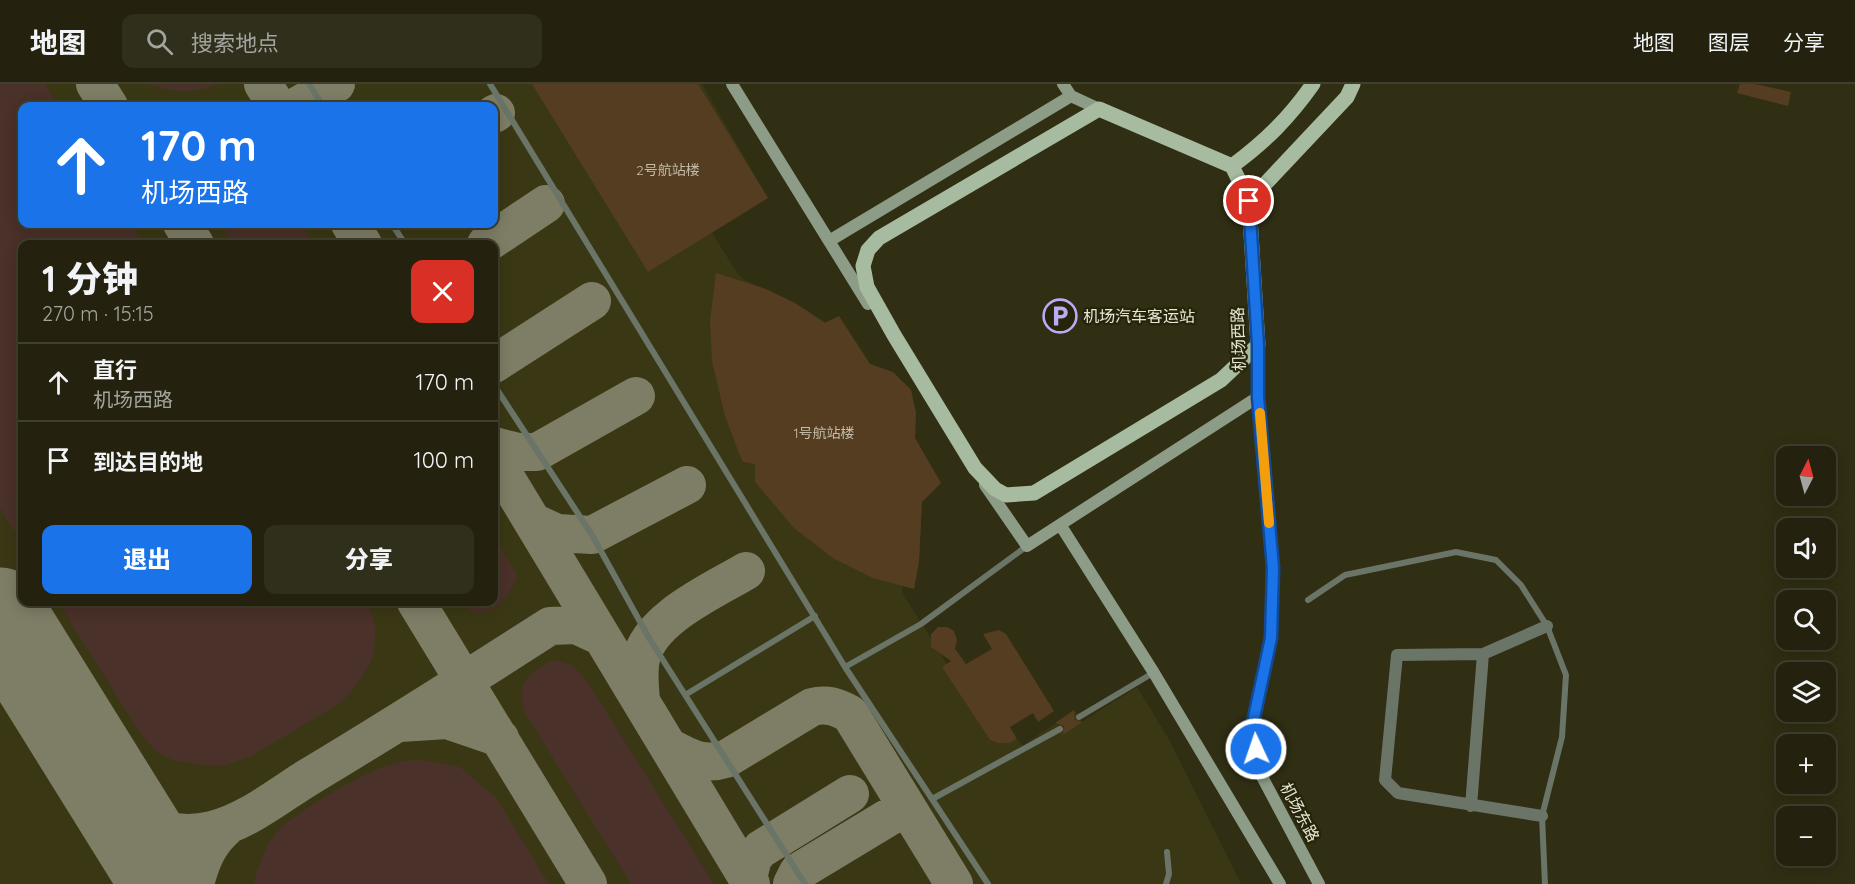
<!DOCTYPE html>
<html lang="zh">
<meta charset="utf-8">
<style>
:root{--surface:#24220e;--page:#302f1c;--text:#f1f3f6;--muted:#a3a49e;--line:#413f2e;--accent:#1a73e8}
body{margin:0;font-family:Quicksand,"Noto Sans SC",sans-serif;background:var(--page);color:var(--text);height:100vh;display:flex;flex-direction:column;font-size:22px;white-space:nowrap}
*{box-sizing:border-box;margin:0}
p{font-size:20px;color:var(--muted)}
.icon{flex:none;width:33px;height:33px;fill:none;stroke:currentColor;stroke-width:2;stroke-linecap:round;stroke-linejoin:round}
.map{position:relative;flex:1;overflow:hidden}
.details{position:absolute;left:18px;top:156px;width:480px;height:366px;display:flex;flex-direction:column;background:var(--surface);border-radius:12px;box-shadow:0 3px 15px #0003,0 0 0 2px var(--line)}
.details>*{flex:none}
.top-card{position:absolute;left:18px;top:18px;width:480px;height:126px;border-radius:12px;box-shadow:0 3px 15px #0003,0 0 0 2px var(--line);background:#1a73e8;color:#fff;overflow:hidden}
.needle{width:39px;rotate:6deg}
.controls{position:absolute;left:1776px;top:362px;display:grid;gap:12px}
.controls a{display:grid;place-items:center;width:60px;height:60px;border-radius:12px;background:var(--surface);box-shadow:0 3px 15px #0003,0 0 0 2px var(--line);font-size:30px}
.pin{position:absolute;display:grid;place-items:center;width:51px;height:51px;color:#fff;margin:-26px;border:3px solid #fff;border-radius:50%;box-shadow:0 2px 6px #0007}
.me{position:absolute;width:66px;margin:-33px;rotate:357deg;stroke-linejoin:round;filter:drop-shadow(0 0 4px #0008)}
.turn{display:flex;align-items:center;gap:21px;height:126px;padding:0 24px;font-size:27px}
.turn .icon{width:78px;height:78px;stroke-width:2.5}
.turn b{display:block;font-size:42px;line-height:51px}
.round{display:grid;place-items:center;flex:none;width:63px;height:63px;border-radius:12px;background:var(--page)}
.headline{display:flex;align-items:center;justify-content:space-between;height:102px;padding:0 24px}
h1{font-size:36px;font-weight:800;line-height:45px}
.primary-button{display:flex;gap:12px;margin-top:auto;padding:12px 24px}
.primary-button a{flex:1;height:69px;border-radius:12px;background:var(--accent);color:#fff;font-size:24px;font-weight:800;line-height:69px;text-align:center}
.primary-button a+a{background:var(--page);color:var(--text)}
ul{padding:0;list-style:none}
li{display:flex;align-items:center;gap:18px;height:78px;padding:0 24px;border-top:2px solid var(--line)}
li div{flex:1}
li b{display:block;font-size:22px}
li em{font-style:normal}
header{display:flex;align-items:center;gap:36px;box-sizing:border-box;height:84px;padding:0 30px;background:var(--surface);border-bottom:2px solid var(--line)}
header strong{font-size:28px}
nav{display:flex;gap:33px;margin-inline-start:auto;font-size:21px}
.search{width:420px;height:54px;background:var(--page);display:flex;align-items:center;gap:15px;box-sizing:border-box;padding:0 21px;border-radius:12px;color:var(--muted);font-size:22px}
.map>svg:first-child{display:block}
.built{fill:#3a3814;fill-rule:evenodd}
.green{fill:#4a3129}
.lines{fill:none;stroke-linecap:round;stroke-linejoin:round}
.taxiway{stroke:#7e7e66;stroke-width:38}
.runway{stroke:#7e7e66;stroke-width:93}
.building{fill:#543d20}
.lane{stroke:#6a7467;stroke-width:6}
.street{stroke:#6a7467;stroke-width:12}
.secondary{stroke:#8c9c87;stroke-width:12}
.primary{stroke:#a6bb9f;stroke-width:15}
.route-casing{stroke:#114b97;stroke-width:15}
.route{stroke:#1a73e8;stroke-width:10}
.slow{stroke:#f59e0b;stroke-width:10}
.labels{text-anchor:middle;stroke-width:4.5;stroke-linejoin:round;paint-order:stroke}
.number-label{font-size:14px;fill:#c2bca8}
.poi-label{font-size:16px;fill:#e7e7d6;stroke:#262409;text-anchor:start}
.street-label{font-size:16px;fill:#e7e7d6;stroke:#262409}
</style>
<header>
<strong>地图</strong>
<div class="search"><svg class="icon" aria-label="search" viewBox="0 0 24 24"><circle cx="10" cy="10" r="6"/><path d="M15 15l6 6"/></svg>搜索地点</div>
<nav><a>地图</a><a>图层</a><a>分享</a></nav>
</header>
<div class="map">
<svg width="1855" height="800" viewBox="0 0 1855 800">
<rect width="100%" height="100%" fill="#302e13"/>
<path class="built" d="M0,0H702L768,114L712,149L738,190L743,195L795,219L825,238L839,232L870,280L893,288L911,306L916,329L915,354L941,399L922,418L919,478L914,505L903,502L902,508L947,580L943,583L990,656L998,659L1017,655L1023,662L1074,626L1082,638L1137,603L1170,657L1241,800H0ZM22,22H494V140H22ZM22,160H494V518H22Z"/>
<path class="green" d="M0,0H45L59,22H22V140H131L144,160H22V460L0,424Z
M150,0H217C192,10 175,9 150,0Z
M220,140H301L314,160H233Z
M494,451L517,492C506,523 485,540 456,518H494Z
M58,518H368L376,545L373,573L359,598L342,618L250,673L226,681H202L173,676L158,669L140,649Z
M554,576L572,581L585,594L714,800H631L525,629C515,600 527,588 554,576Z
M416,675L460,683L496,714L549,800H254C257,782 265,763 276,749C291,731 348,698 371,688C385,681 400,678 416,675Z"/>
<g class="lines">
<path class="taxiway" d="M95,0L109,22
M263,0L277,22
M297,22L336,0
M494,30L496,29
M182,140L195,160
M350,140L363,160
M486,160L546,120
M494,280L592,217
M494,362L518,368H537L636,312
M494,374L751,800
M533,438L557,449L592,451L687,401
M416,518L588,800
M641,617C640,603 638,588 641,575C650,534 713,507 746,487
M400,639L447,636L500,654
M669,663C689,674 704,682 726,675L812,623C827,619 837,623 850,630L954,800
M120,722C145,745 178,754 212,746C246,738 278,712 307,694C389,645 469,594 550,542L576,541L602,553
M748,794L753,774L761,765L850,710
M195,800C202,774 209,757 230,740
M792,800L798,788L894,730"/>
<path class="runway" d="M0,530L168,800"/>
</g>
<path class="building" d="M532,0H698L768,114L648,188Z
M1740,0H1755L1791,8L1788,22L1737,9Z
M716,189L766,205L795,219L825,239L839,232L870,280L893,288L911,306L916,329L915,354L941,399L922,418L919,478L914,505L873,494L833,474L794,444L755,398V380L743,378L739,369L725,332L712,277L710,238Z
M938,543H947L954,547L957,556L955,565L966,580L992,565L983,550L999,546L1006,550L1054,627L1038,638L1033,629L1010,643L1017,655L1010,659H998L990,656L942,583L951,577L931,563V550Z
M1074,626L1075,636L1082,638L1063,651L1064,642L1055,639Z"/>
<g class="lines">
<path class="lane" d="M309,0L323,22
M490,0L845,583L988,800
M392,140L405,160
M494,301L592,451L649,554L805,800
M1308,516L1345,491L1456,468L1496,476L1521,501L1547,542L1566,591L1562,653L1542,732L1545,800
M845,583L921,540L1027,462
M685,611L815,532
M1079,633L1153,589
M934,714L1060,645
M1166,800L1169,790L1167,768"/>
<path class="street" d="M1471,722L1483,570
M1542,732L1398,709L1385,696L1397,571L1483,570L1547,542"/>
<path class="secondary" d="M732,0L829,157
M1063,0L1071,12
M868,220L829,157L1071,12L1099,25
M1258,313L1273,484L1271,554L1252,643L1259,687L1319,800
M985,401L1027,462L1258,313V261
M1061,442L1154,589L1280,800"/>
<path class="primary" d="M1232,82C1266,57 1289,34 1313,0
M1249,117L1232,82L1099,25L879,154L868,166L863,182L867,203L894,251L975,384L995,405L1006,411L1034,409L1221,296L1258,261L1249,117L1347,13L1353,0"/>
</g>
<g class="lines">
<defs>
<path id="route" d="M1249,117L1258,261V313L1273,484L1271,554L1252,643L1256,665"/>
</defs>
<use href="#route" class="route-casing"/>
<use href="#route" class="route"/>
<path class="slow" d="M1260,329L1269,439"/>
</g>
<defs>
<symbol id="parking-ring" viewBox="-11 -11 22 22"><circle r="9.5" fill="#262409" stroke="#bea9f4" stroke-width="1.5"/><path d="M-3.5-5.5H1a3.5 3.5 0 0 1 0 7H-1V5.5H-3.5ZM-1-3.4V-.6H.8a1.4 1.4 0 0 0 0-2.8Z" fill="#bea9f4"/></symbol>
</defs>
<g fill-rule="evenodd">
<use href="#parking-ring" x="1041" y="213" width="38" height="38"/>
</g>
<g class="labels">
<g class="number-label">
<text x="668" y="91">2号航站楼</text>
<text x="824" y="354">1号航站楼</text>
</g>
<g class="poi-label">
<text x="1083" y="238">机场汽车客运站</text>
</g>
<g class="street-label">
<text transform="translate(1238 255) rotate(-92)" y="6">机场西路</text>
<text transform="translate(1300 728) rotate(62)" y="6">机场东路</text>
</g>
</g>
</svg>
<div class="controls">
<a><svg class="needle" viewBox="-14 -14 28 28"><path d="M0-13l5 13h-10z" fill="#e53935"/><path d="M0 13l5-13h-10z" fill="#a3a49e"/></svg></a>
<a><svg class="icon" aria-label="sound" viewBox="0 0 24 24"><path d="M4 9h4l5-4v14l-5-4H4zM17 9q2 3 0 6"/></svg></a>
<a><svg class="icon" aria-label="search" viewBox="0 0 24 24"><circle cx="10" cy="10" r="6"/><path d="M15 15l6 6"/></svg></a>
<a><svg class="icon" aria-label="layers" viewBox="0 0 24 24"><path d="M12 4l9 5-9 5-9-5zM3 14l9 5 9-5"/></svg></a>
<a>+</a>
<a>−</a>
</div>
<div class="pin" style="left:1249px;top:117px;background:#d93025"><svg class="icon" aria-label="arrive" viewBox="0 0 24 24"><path d="M6 21V4h12l-3 4 3 4H6"/></svg></div>
<svg class="me" style="left:1256px;top:665px" viewBox="-20 -20 40 40"><circle r="17" fill="#1a73e8" stroke="#fff" stroke-width="3"/><path d="M0-11L8 9 0 5-8 9z" fill="#fff"/></svg>
<div class="top-card">
<div class="turn"><svg class="icon" aria-label="ahead" viewBox="0 0 24 24"><path d="M12 20V5M6 11l6-6 6 6"/></svg><div><b>170 m</b>机场西路</div></div>
</div>
<section class="details">
<div class="headline"><div><h1>1 分钟</h1><p>270 m · 15:15</p></div><a class="round" style="background:#d93025;color:#fff"><svg class="icon" aria-label="close" viewBox="0 0 24 24"><path d="M6 6l12 12M18 6L6 18"/></svg></a></div>
<ul>
<li><svg class="icon" aria-label="ahead" viewBox="0 0 24 24"><path d="M12 20V5M6 11l6-6 6 6"/></svg><div><b>直行</b><p>机场西路</p></div><em>170 m</em></li>
<li><svg class="icon" aria-label="arrive" viewBox="0 0 24 24"><path d="M6 21V4h12l-3 4 3 4H6"/></svg><div><b>到达目的地</b></div><em>100 m</em></li>
</ul>
<div class="primary-button"><a>退出</a><a>分享</a></div>
</section>
</div>
